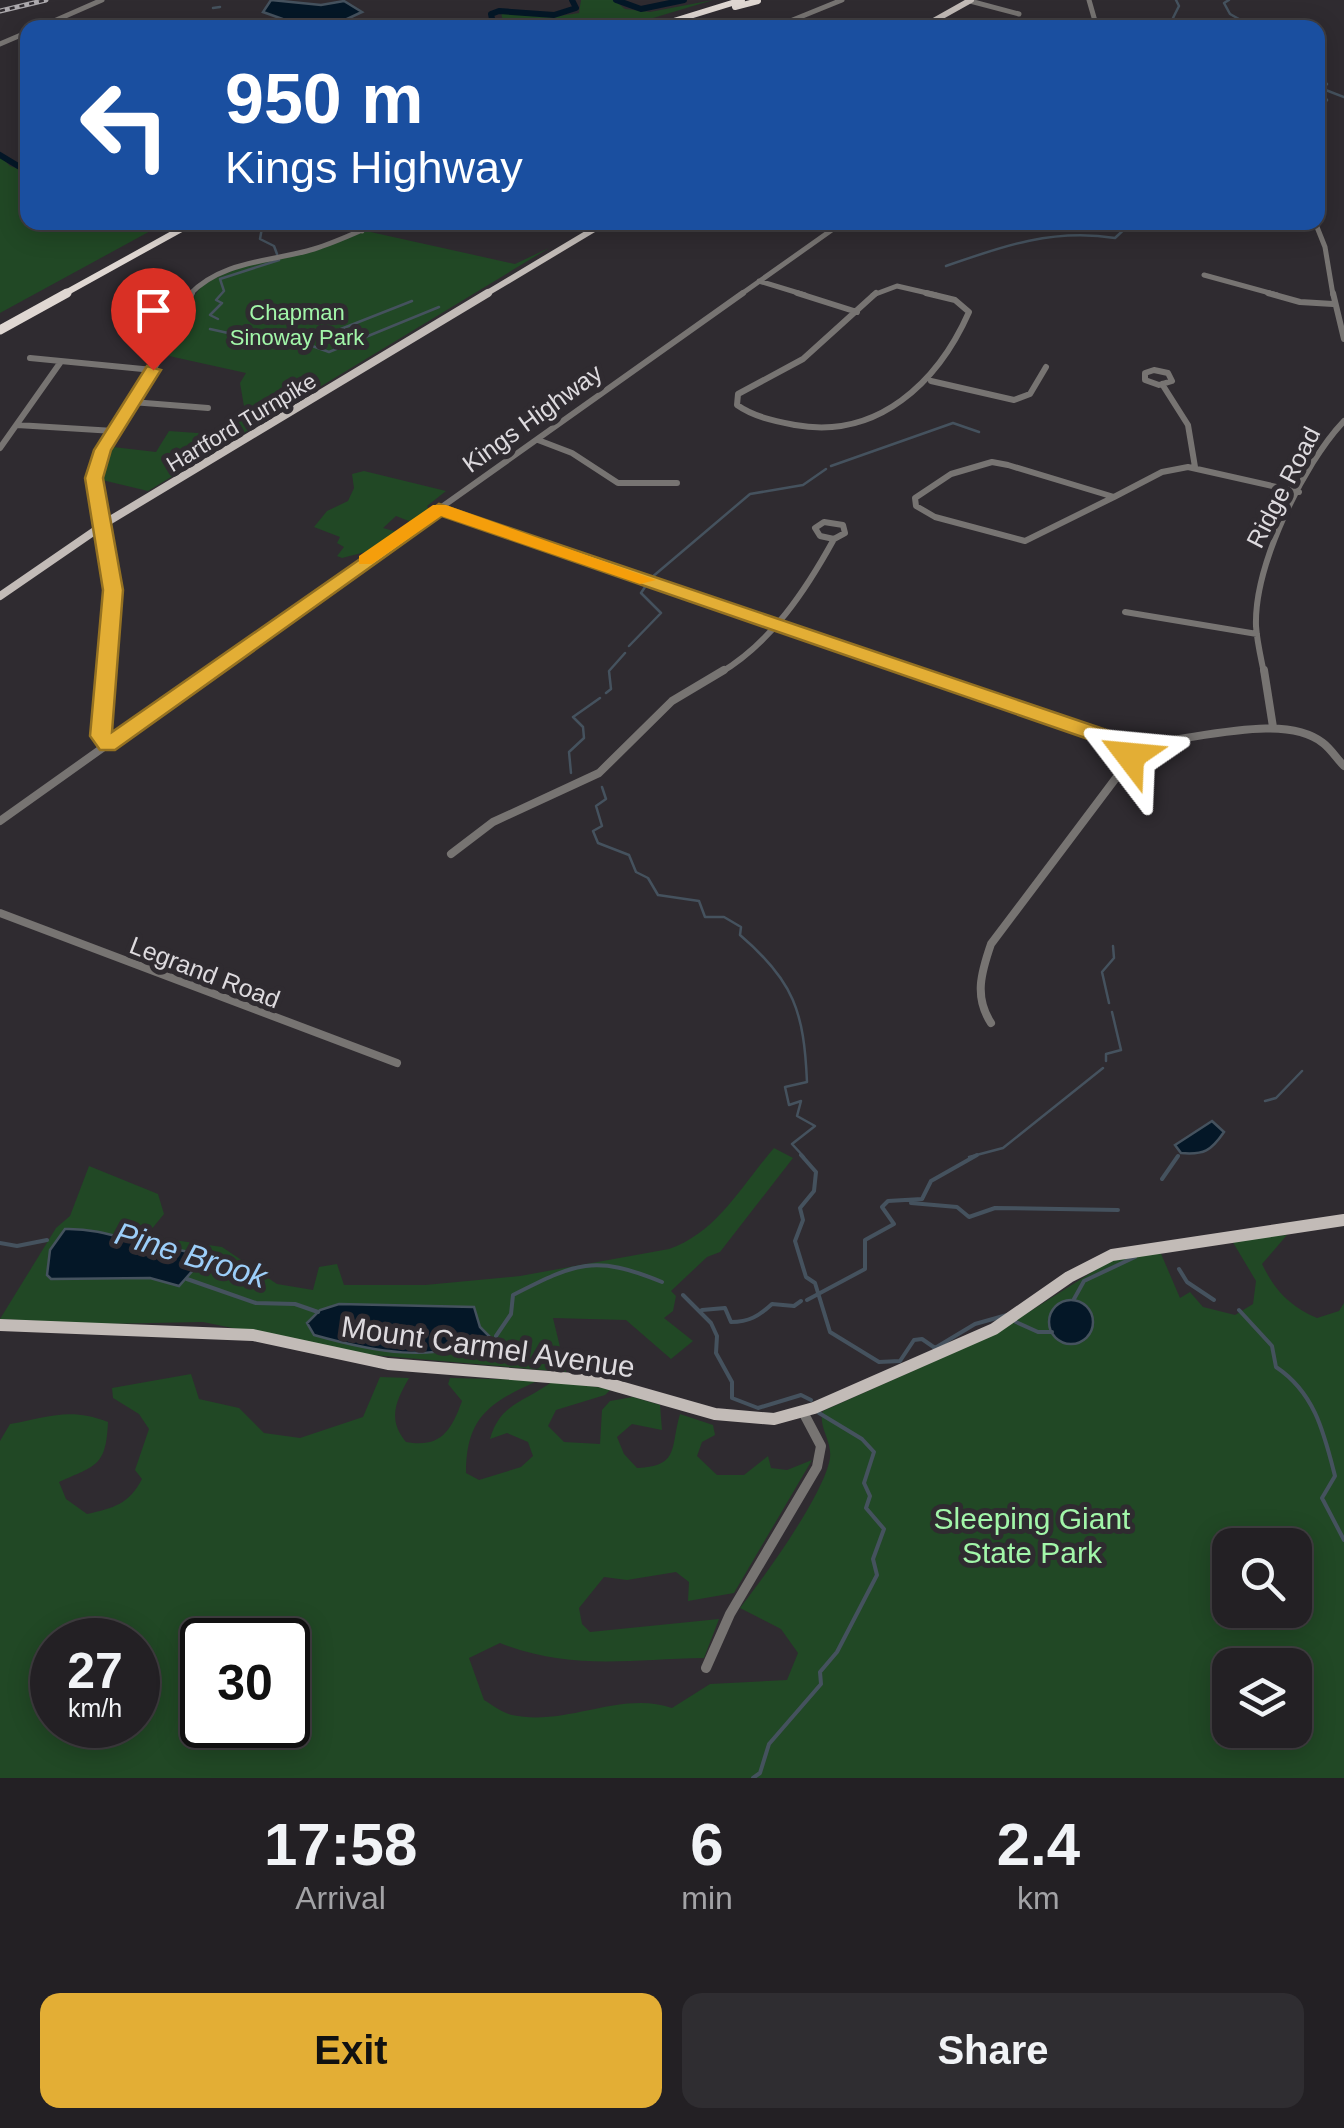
<!DOCTYPE html>
<style>
:root{--surface:#232024;--page:#2f2d31;--text:#f1f3f6;--muted:#a3a3a6;--line:#403e41;--accent:#e3ae35}
body{margin:0;font-family:Arial,sans-serif;background:var(--page);color:var(--text);height:100vh;display:flex;flex-direction:column;font-size:38px;white-space:nowrap}
*{box-sizing:border-box;margin:0}
p{font-size:32px;color:var(--muted)}
.icon{flex:none;width:55px;height:55px;fill:none;stroke:currentColor;stroke-width:2;stroke-linecap:round;stroke-linejoin:round}
.map{position:relative;height:1778px;overflow:hidden}
.sheet{display:flex;flex-direction:column;background:var(--surface);flex:1}
.sheet>*{flex:none}
.banner{position:absolute;left:20px;top:20px;width:1305px;height:210px;border-radius:20px;box-shadow:0 5px 25px #0003,0 0 0 2px var(--line);background:#1a4fa0;color:#fff;overflow:hidden}
.fabs{position:absolute;left:1212px;top:1528px;display:grid;gap:20px}
.fabs a{display:grid;place-items:center;width:100px;height:100px;border-radius:20px;background:var(--surface);box-shadow:0 5px 25px #0003,0 0 0 2px var(--line);font-size:50px}
.speed{position:absolute;left:30px;top:1618px;display:flex;gap:20px;font-size:50px;font-weight:700;text-align:center}
.speed>*{display:grid;place-content:center;width:130px;height:130px;border-radius:50%;background:var(--surface);box-shadow:0 5px 25px #0003,0 0 0 2px var(--line);line-height:1}
.speed small{font-size:25px;font-weight:400}
.speed .limit{border:5px solid #111;border-radius:15px;background:#fff;color:#111}
.pin{position:absolute;display:grid;place-items:center;width:85px;height:85px;color:#fff;margin:-102px -42px;border-radius:50% 50% 50% 0;rotate:-45deg;box-shadow:0 0 10px #0007}
.pin .icon{rotate:45deg}
.me{position:absolute;width:110px;margin:-55px;rotate:299deg;stroke-linejoin:round;filter:drop-shadow(0 0 8px #0008)}
.turn{display:flex;align-items:center;gap:35px;height:210px;padding:0 40px;font-size:45px}
.turn .icon{width:130px;height:130px;stroke-width:2.5}
.turn b{display:block;font-size:70px;line-height:85px}
.eta{display:flex;justify-content:space-evenly;align-items:center;height:170px;text-align:center}
.eta b{font-size:60px;font-weight:700;line-height:70px}
.cta{display:flex;gap:20px;margin-top:auto;padding:20px 40px}
.cta a{flex:1;height:115px;border-radius:20px;background:var(--accent);color:#111;font-size:40px;font-weight:700;line-height:115px;text-align:center}
.cta a+a{background:var(--page);color:var(--text)}
.map>svg:first-child{display:block}
.green{fill:#214825;fill-rule:evenodd}
.water{fill:#041727;stroke:#45525e;stroke-width:2.5}
.lines{fill:none;stroke-linecap:round;stroke-linejoin:round}
.stream-far1{stroke:#45525e;stroke-width:2.5}
.stream{stroke:#45525e;stroke-width:4}
.river{stroke:#041727;stroke-width:6}
.minor-far3{stroke:#777472;stroke-width:5}
.minor-far2{stroke:#777472;stroke-width:6}
.minor-far1{stroke:#777472;stroke-width:8}
.minor{stroke:#777472;stroke-width:10}
.major-far2{stroke:#c2bbb7;stroke-width:6}
.major-far1{stroke:#c2bbb7;stroke-width:8}
.major{stroke:#c2bbb7;stroke-width:12}
.highway-far1{stroke:#dfd7d2;stroke-width:6}
.highway{stroke:#dfd7d2;stroke-width:9}
.rail-casing{stroke:#aca9ad;stroke-width:5}
.rail{stroke:#2f2b30;stroke-width:2.5;stroke-dasharray:5;stroke-linecap:butt}
.route{fill:#e3ae35;stroke:#947122;stroke-width:2.5}
.slow{fill:#f59e0b}
.labels{text-anchor:middle;stroke-width:10;stroke-linejoin:round;paint-order:stroke}
.far-park-label{font-size:22px;fill:#a2f6a9;stroke:#2f2b30}
.far-street-label{font-size:22px;fill:#dddade;stroke:#2f2b30}
.street-label{font-size:25px;fill:#dddade;stroke:#2f2b30}
.near-street-label{font-size:30px;fill:#dddade;stroke:#2f2b30}
.near-park-label{font-size:30px;fill:#a2f6a9;stroke:#2f2b30}
.near-water-label{font-size:32px;font-style:italic;fill:#9ccef9;stroke:#2f2b30}
</style>
<div class="map">
<svg width="1344" height="1778" viewBox="0 0 1344 1778">
<rect width="100%" height="100%" fill="#2f2b30"/>
<path class="green" d="M581,0H614L625,9L650,12L713,0L623,27H504L501,12L509,9L553,17L579,13Z
M0,156L10,166L27,172L28,222L165,223L0,313Z
M366,231L515,264L549,248L148,491L102,480L113,447L156,452L169,431L197,433L232,428L245,412L240,383L246,373L169,356C177,335 184,309 198,291C218,265 327,248 366,231Z
M364,471L446,491L427,506L430,512L414,523L396,516L383,528L401,533L377,549L342,558L337,556L344,547L337,543L340,537L314,527L327,511L348,501L354,488L352,474Z
M774,1148L793,1158L720,1252L707,1257L671,1291L676,1296L673,1311L664,1318L693,1341L671,1359L626,1320L553,1318L566,1372L362,1354L203,1322L99,1324L0,1319L56,1228L70,1216L89,1166L158,1194L164,1214L146,1236L222,1247L277,1284L313,1290L319,1267L337,1264L344,1285H425L520,1276L669,1249C717,1233 742,1185 774,1148Z
M1287,1235L1262,1264C1275,1291 1290,1306 1317,1318L1339,1311L1344,1303V1778H0V1441L10,1424C49,1417 70,1407 108,1422C106,1466 97,1465 59,1482L66,1499L87,1514C114,1508 129,1504 142,1479L135,1470L149,1429L139,1414L113,1398L112,1388L191,1374L199,1399L239,1408L264,1433L300,1438L363,1417L380,1377L409,1378C396,1401 387,1419 406,1442C440,1448 451,1432 462,1401L448,1384L450,1378L532,1380L535,1382C489,1403 466,1418 466,1473L479,1480L521,1467L533,1456L528,1442L507,1433L490,1439C500,1403 525,1402 553,1381L611,1389L605,1395L556,1410L548,1426L564,1442L600,1444L602,1410L610,1401L633,1397L660,1405L662,1430L632,1424L617,1437L624,1454L637,1468C680,1466 670,1448 680,1414L713,1425L715,1435L702,1442L697,1456L717,1475H744L768,1456L771,1468L787,1470L812,1460L734,1593L688,1601L689,1582L676,1572L627,1580L604,1577L579,1608L582,1624L590,1632L719,1619L704,1658C630,1659 571,1671 500,1643L469,1658L484,1700C492,1705 503,1713 512,1715C566,1727 621,1690 672,1708L710,1684L787,1680L798,1653L781,1629L740,1608C765,1576 819,1501 829,1463C835,1443 817,1428 823,1411L991,1336L1108,1262L1159,1249L1180,1298L1190,1292L1203,1307L1235,1315L1253,1304L1256,1281L1231,1239ZM1230,1545H1295V1610H1230ZM52,1640H138V1725H52ZM202,1640H288V1725H202ZM1230,1665H1295V1730H1230Z"/>
<path class="water" d="M271,0L321,5L344,1L362,12L336,24L345,27H305L263,12Z
M1212,1121L1224,1132C1211,1151 1204,1155 1181,1153L1175,1145Z
M65,1229C97,1228 123,1239 154,1246C168,1249 181,1249 195,1254V1268L179,1286L150,1278L51,1279L47,1275L50,1250Z
M1049 1322a22 22 0 1 1 44 0a22 22 0 1 1-44 0Z
M339,1304L474,1307L480,1327L489,1336C435,1365 371,1351 314,1335L307,1323L320,1310Z"/>
<g class="lines">
<path class="stream-far1" d="M1229,0L1224,3L1230,14L1255,28
M213,8L220,7
M1168,28L1179,6L1176,0
M1318,74L1327,84L1319,92L1327,100L1318,112
M1323,89L1344,97
M138,222H170
M263,222L260,239L274,246L277,254
M946,266C1003,246 1054,228 1115,238L1132,222
M218,319L210,315L222,303L216,300L224,291L220,279L279,260
M210,329L228,333
M234,333L290,338L329,352L439,307
M296,339L318,338L412,301
M831,466L953,423L979,432
M651,578L750,494L803,485L826,469
M629,646L661,613L641,593L647,584
M606,693L611,689L609,671L625,653
M571,773L569,752L584,738L583,727L573,717L600,698
M602,787L606,799L596,806L602,826L593,831L598,843L629,855L636,872L648,878L658,895L699,901L705,917H724L741,927L740,935C794,981 804,1012 807,1082L785,1087L789,1105L801,1101L797,1116L815,1126L792,1144L804,1157
M1109,1003L1102,972L1114,958L1113,946
M1106,1061V1054L1121,1050L1112,1012
M1265,1101L1276,1098L1302,1071
M969,1157L1003,1148L1103,1068"/>
<path class="stream" d="M801,1155L816,1172L814,1191L800,1208L803,1220L795,1241L806,1277L815,1283L830,1332L879,1362L900,1361L914,1340L922,1339L935,1348L975,1324L1007,1315
M1162,1179L1178,1156
M911,1203L957,1207L969,1217L995,1208L1118,1210
M0,1243L17,1246L47,1240
M1179,1269L1187,1282L1214,1300
M187,1279L256,1303L295,1304L318,1312
M683,1295L711,1323L717,1336L716,1353L732,1382V1398L758,1408L801,1395L811,1400
M1074,1299L1084,1281L1135,1257
M807,1300L865,1269V1240L894,1224L882,1207L888,1201L922,1199L931,1181L977,1155
M702,1310L725,1308L731,1322C749,1322 759,1316 772,1304L794,1306L801,1301
M1239,1310L1272,1346L1276,1367C1315,1393 1324,1433 1335,1476L1322,1498L1344,1540
M1016,1322L1038,1332H1052
M496,1336L511,1314L513,1295C576,1263 594,1254 662,1282
M753,1778L760,1773L769,1744L821,1684L820,1672L837,1652L877,1575L873,1559L884,1529L866,1508L870,1496L864,1483L874,1452L862,1439L819,1413"/>
<path class="river" d="M616,0L641,9L684,0
M494,28L491,14L499,11L554,15L576,8L572,0
M0,155L28,172"/>
<path class="minor-far3" d="M1089,0L1097,28
M970,1L1019,14
M38,28L102,0
M773,28L842,0
M0,44L28,32
M340,222L362,231
M1315,222L1325,247L1333,295
M1204,275L1277,295
M759,281L805,295
M189,295C222,260 271,262 314,249C337,242 359,231 381,222
M740,295L843,222
M873,295L897,286L936,295"/>
<path class="minor-far2" d="M797,293L857,312
M876,293L803,359L738,394L737,405C754,417 775,421 795,425C878,440 938,382 969,312L955,300L926,293
M1268,293L1300,302L1333,304
M1333,293L1344,339
M30,358L153,370
M1154,370L1168,373L1172,381L1159,385L1145,380V373Z
M931,381L1014,400L1030,394L1046,367
M1162,384L1188,425L1195,467
M132,402L208,408
M17,425L114,431
M538,440L572,453L618,483H677
M0,448L60,363
M992,462L1008,465L1114,497L1025,541L935,517L916,506L915,498L951,474Z
M1114,497L1162,472L1188,467L1299,492
M439,509L913,673
M824,522L843,525L845,533L834,539L820,536L815,528Z
M1125,612L1257,634
M107,673L113,602L95,469L163,353L192,293
M208,673L743,293
M720,673C771,643 806,590 834,539
M1264,673C1261,658 1257,642 1256,626C1254,566 1303,464 1344,421"/>
<path class="minor-far1" d="M107,670L101,736L108,745
M906,670L1118,744C1175,748 1279,708 1323,743C1331,749 1337,759 1344,766
M1264,670L1273,727
M0,821L212,670
M451,854L493,822L599,773L672,701L724,670
M0,913L397,1063
M991,1023C974,997 981,973 991,944L1122,770L1131,746"/>
<path class="minor" d="M706,1668L730,1614L817,1467L821,1446L803,1412"/>
<path class="major-far2" d="M921,28L971,0
M484,295L606,222"/>
<path class="major-far1" d="M0,596L112,519L488,293"/>
<path class="major" d="M0,1325L253,1335L388,1364L599,1381L715,1414L774,1419L814,1408L994,1329L1069,1277L1112,1255L1344,1220"/>
<path class="highway-far1" d="M735,7L758,1
M651,28L742,0
M62,295L194,222"/>
<path class="highway" d="M0,330L67,293"/>
<defs>
<path id="rail" d="M0,11L46,0"/>
</defs>
<use href="#rail" class="rail-casing"/>
<use href="#rail" class="rail"/>
</g>
<path class="route" d="M147,366L161,370L111,450L103,478L123,590L112,732L439,504L1139,741L1141,756L1138,761H1123L1120,750L442,516L115,750H100L90,736L103,590L85,478L94,450Z"/>
<path class="slow" d="M433,505H446L656,580L640,584L441,516L372,564H359V556Z"/>
<g class="labels">
<g class="far-park-label">
<text x="297" y="320">Chapman<tspan x="297" dy="25">Sinoway Park</tspan></text>
</g>
<g class="far-street-label">
<text transform="translate(241 422) rotate(-31)" y="8">Hartford Turnpike</text>
</g>
<g class="street-label">
<text transform="translate(532 418) rotate(-36)" y="9">Kings Highway</text>
<text transform="translate(1283 487) rotate(-63)" y="9">Ridge Road</text>
<text transform="translate(205 972) rotate(21)" y="9">Legrand Road</text>
</g>
<g class="near-street-label">
<text transform="translate(488 1347) rotate(8)" y="10">Mount Carmel Avenue</text>
</g>
<g class="near-park-label">
<text x="1032" y="1529">Sleeping Giant<tspan x="1032" dy="34">State Park</tspan></text>
</g>
<g class="near-water-label">
<text transform="translate(191 1255) rotate(17)" y="11">Pine Brook</text>
</g>
</g>
</svg>
<div class="fabs">
<a><svg class="icon" aria-label="search" viewBox="0 0 24 24"><circle cx="10" cy="10" r="6"/><path d="M15 15l6 6"/></svg></a>
<a><svg class="icon" aria-label="layers" viewBox="0 0 24 24"><path d="M12 4l9 5-9 5-9-5zM3 14l9 5 9-5"/></svg></a>
</div>
<div class="speed"><div>27<small>km/h</small></div><div class="limit">30</div></div>
<div class="pin" style="left:153px;top:370px;background:#d93025"><svg class="icon" aria-label="arrive" viewBox="0 0 24 24"><path d="M6 21V4h12l-3 4 3 4H6"/></svg></div>
<svg class="me" style="left:1130px;top:756px" viewBox="-20 -20 40 40"><path d="M0-17L14 15 0 8-14 15z" fill="#e3ae35" stroke="#fff" stroke-width="4"/></svg>
<div class="banner">
<div class="turn"><svg class="icon" aria-label="left" viewBox="0 0 24 24"><path d="M17 20v-9H6M10 6l-5 5 5 5"/></svg><div><b>950 m</b>Kings Highway</div></div>
</div>
</div>
<section class="sheet">
<div class="eta">
<div><b>17:58</b><p>Arrival</p></div>
<div><b>6</b><p>min</p></div>
<div><b>2.4</b><p>km</p></div>
</div>
<div class="cta"><a>Exit</a><a>Share</a></div>
</section>
